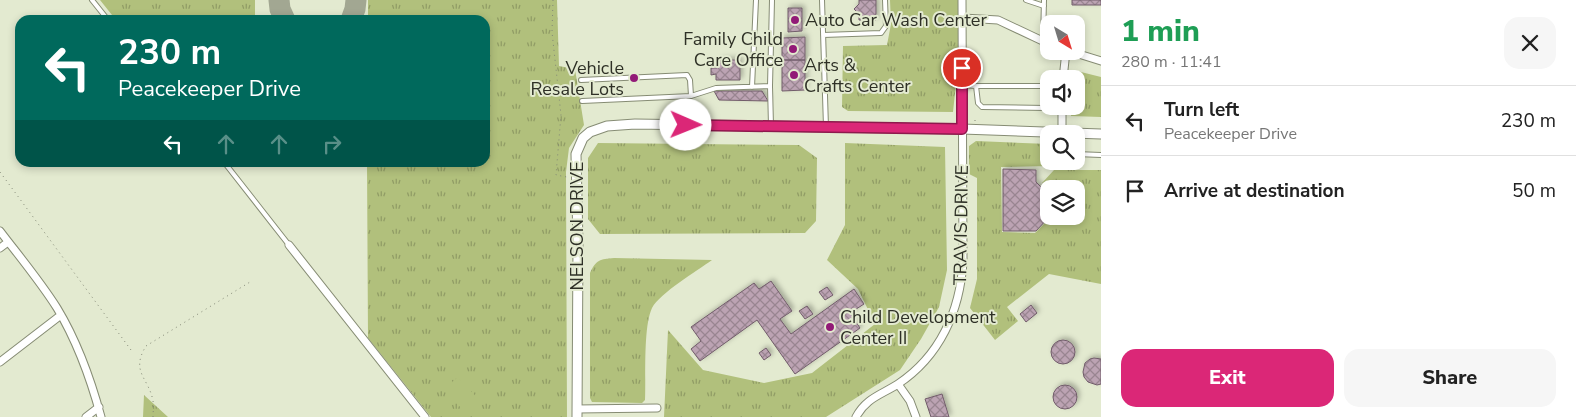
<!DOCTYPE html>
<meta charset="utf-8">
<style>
:root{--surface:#fff;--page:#f6f6f6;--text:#222;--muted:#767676;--line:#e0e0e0;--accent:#db2777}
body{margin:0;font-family:"Nunito Sans",sans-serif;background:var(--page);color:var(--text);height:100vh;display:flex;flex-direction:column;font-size:19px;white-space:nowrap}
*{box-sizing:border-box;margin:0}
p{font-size:16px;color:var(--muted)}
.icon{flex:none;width:28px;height:28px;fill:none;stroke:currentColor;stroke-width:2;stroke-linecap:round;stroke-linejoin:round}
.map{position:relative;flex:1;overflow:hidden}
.details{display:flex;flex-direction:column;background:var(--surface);width:475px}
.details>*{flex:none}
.top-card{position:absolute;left:15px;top:15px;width:475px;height:152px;border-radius:15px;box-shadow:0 2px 8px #0003;background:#00695c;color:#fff;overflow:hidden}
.needle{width:32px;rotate:142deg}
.fabs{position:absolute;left:1040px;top:15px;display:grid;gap:10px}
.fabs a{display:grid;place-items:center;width:45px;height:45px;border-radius:10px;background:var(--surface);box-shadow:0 2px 8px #0003;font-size:25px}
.pin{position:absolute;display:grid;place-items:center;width:42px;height:42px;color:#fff;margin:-21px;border:2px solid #fff;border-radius:50%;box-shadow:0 1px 5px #0007}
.me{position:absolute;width:55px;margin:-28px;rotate:91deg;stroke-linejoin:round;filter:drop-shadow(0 0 4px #0008)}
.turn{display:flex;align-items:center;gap:18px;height:105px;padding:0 20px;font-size:22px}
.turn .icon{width:65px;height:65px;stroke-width:2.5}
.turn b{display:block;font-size:35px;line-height:42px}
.lanes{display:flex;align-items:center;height:48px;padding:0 20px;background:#0003;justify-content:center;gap:25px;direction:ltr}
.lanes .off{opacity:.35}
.round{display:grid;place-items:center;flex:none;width:52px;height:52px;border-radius:15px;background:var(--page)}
.summary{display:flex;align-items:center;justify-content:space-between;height:85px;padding:0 20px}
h1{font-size:30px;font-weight:800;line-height:38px;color:#1e9e55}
.action{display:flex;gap:10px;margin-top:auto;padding:10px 20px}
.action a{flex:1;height:58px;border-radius:15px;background:var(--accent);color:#fff;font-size:20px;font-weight:800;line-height:58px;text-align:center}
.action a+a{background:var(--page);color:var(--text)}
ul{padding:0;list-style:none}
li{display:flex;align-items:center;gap:15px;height:70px;padding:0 20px;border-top:1px solid var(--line)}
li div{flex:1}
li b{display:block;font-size:19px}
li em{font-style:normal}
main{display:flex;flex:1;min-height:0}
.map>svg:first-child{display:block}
.grass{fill:url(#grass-tufts)}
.green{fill:#b1c07c}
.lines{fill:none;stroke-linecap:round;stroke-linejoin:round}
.taxiway{stroke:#a2a792;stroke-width:21}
.building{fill:url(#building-cross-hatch);stroke:#715c6a;filter:url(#shadow)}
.service-casing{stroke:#868c74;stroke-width:6}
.minor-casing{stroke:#868c74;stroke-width:9}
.tertiary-casing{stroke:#868c74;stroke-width:11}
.path{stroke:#838876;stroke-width:1;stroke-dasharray:1 4;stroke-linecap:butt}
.service{stroke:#fff;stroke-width:4}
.minor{stroke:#fff;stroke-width:7}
.tertiary{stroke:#fff;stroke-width:9}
.route-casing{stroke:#8e194d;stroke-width:12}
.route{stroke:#db2777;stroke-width:9}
.poi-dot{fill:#921a77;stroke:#e3ead0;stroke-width:2}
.labels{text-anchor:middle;stroke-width:4;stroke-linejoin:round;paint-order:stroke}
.poi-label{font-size:18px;fill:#2e3026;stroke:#e3ead0;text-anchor:start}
.street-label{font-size:18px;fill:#2e3026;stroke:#e3ead0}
</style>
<main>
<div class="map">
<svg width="1101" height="417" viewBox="0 0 1101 417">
<defs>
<pattern id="grass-tufts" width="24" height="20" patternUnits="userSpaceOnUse" patternTransform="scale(1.25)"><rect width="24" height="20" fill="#b1c07c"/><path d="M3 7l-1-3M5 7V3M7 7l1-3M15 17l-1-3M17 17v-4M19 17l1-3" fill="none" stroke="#909c65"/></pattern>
<pattern id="building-cross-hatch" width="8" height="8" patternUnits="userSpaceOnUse" patternTransform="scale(1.25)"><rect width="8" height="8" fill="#bca3b3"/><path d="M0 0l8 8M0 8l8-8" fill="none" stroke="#998591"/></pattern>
<filter id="shadow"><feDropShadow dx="2.5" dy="-2.5" stdDeviation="2.5" flood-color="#0004"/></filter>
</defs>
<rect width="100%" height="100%" fill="#e3ead0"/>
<path class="grass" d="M100,0H255V20H116Z
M368,0H557L559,66L575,69L584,125L569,148L566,172L567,417H431L368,338L367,163L485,162V20H368Z
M890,0H958V65L953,112L848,111L842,107L843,46L887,45L891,24Z
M1077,71L1101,77V117L1071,116L1072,106H1076V79H1073V72Z
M976,141L1049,144V161H1055L1050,166L1001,167L1002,232L1035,233L1052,216H1076V189H1049L1042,183L1054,170H1101V284L1049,274L1007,307L1018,321L995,340L970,308L977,279V178L969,174V146Z
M598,143L799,145L817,158L816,221L805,233L600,234L588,219V158Z
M845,143L945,147L947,270L939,307L921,339L900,370L826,417H664L668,330L703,370L764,383L812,373L875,324L858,289L827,260L845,225Z
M614,258L712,260C697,271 660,293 652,308C643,327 646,378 645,400L642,403L592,402L590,398V273C596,260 600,259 614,258Z
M144,395L168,417H143Z"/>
<path class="green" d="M458,377L483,404L469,417L444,389Z"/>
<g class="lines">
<path class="taxiway" d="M279,0L280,9L285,20
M351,20L355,9L356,0"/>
</g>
<path class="building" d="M859,0H876V20H859V14L854,9L859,4Z
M1072,0H1101V5H1072Z
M788,8H802V31L788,32Z
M805,37V60H782V38Z
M720,60H740V80H716V74L711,75V68H717V64H720Z
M782,60H805V90L782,91Z
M714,91H762L768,101L719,100Z
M1003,169L1036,170V182L1049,195L1050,216L1036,231H1003Z
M771,281L792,311L780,319L791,334L854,289L864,304L850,313L860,328L795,374L757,320L700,361L691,349L701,341L691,327L754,283L759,289Z
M827,287L833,295L825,300L819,292Z
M1031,305L1037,313L1026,322L1020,314Z
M807,306L813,314L805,319L799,311Z
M1051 352a12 12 0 1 1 24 0a12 12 0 1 1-24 0Z
M766,348L771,355L764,360L759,353Z
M1094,358L1101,359V384L1097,385L1088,382L1084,377L1083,372L1085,363L1090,359Z
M1053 397a12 12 0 1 1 24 0a12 12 0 1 1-24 0Z
M942,394L949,417H931L925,399Z"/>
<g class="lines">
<defs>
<path id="service" d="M92,0L108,20
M822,0L826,127
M1026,0L1044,6
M823,35L881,33L886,26L885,0
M1043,40L1044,0
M581,80L687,75L690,80L691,96
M962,85L976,86L978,103L982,107L1046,108L1049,106
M976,86H1046L1049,90
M752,87L756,0
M582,101L691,96L716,88L770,86
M771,126L770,86L772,0
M1076,154L1101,155
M224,162L289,245"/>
<path id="minor" d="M963,18L998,20L1049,44
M1069,51L1101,61
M1063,79L1066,51
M1062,132V106
M0,231C19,256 40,281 57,308C77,341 91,380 101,417
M289,245L425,417
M0,248L8,242
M0,362L61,315
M898,384L910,401L916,417
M577,409L657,408
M86,417L99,407
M856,417C866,398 881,395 898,384C940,356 960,311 963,262L962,0"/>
<path id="tertiary" d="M577,417L578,244L576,154L583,138L590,132L607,126L635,124L962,129L1101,134"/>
</defs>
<use href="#service" class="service-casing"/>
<use href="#minor" class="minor-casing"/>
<use href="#tertiary" class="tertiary-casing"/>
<path class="path" d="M553,0L552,32L561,115L556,175L567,177
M975,121V117
M0,172L131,350
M153,417C153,412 154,406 153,401C149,378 130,372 146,346L250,282"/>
<use href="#service" class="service"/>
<use href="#minor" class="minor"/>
<use href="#tertiary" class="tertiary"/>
</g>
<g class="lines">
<defs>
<path id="route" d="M686,125L962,129V68"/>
</defs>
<use href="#route" class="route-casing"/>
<use href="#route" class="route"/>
</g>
<g class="poi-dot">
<circle cx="795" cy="20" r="5"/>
<circle cx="793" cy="49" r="5"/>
<circle cx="794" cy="75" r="5"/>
<circle cx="634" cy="78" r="5"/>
<circle cx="830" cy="327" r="5"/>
</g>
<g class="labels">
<g class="poi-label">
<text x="805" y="26">Auto Car Wash Center</text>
<text x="783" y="45" text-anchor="end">Family Child<tspan x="783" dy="21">Care Office</tspan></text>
<text x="804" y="71">Arts &amp;<tspan x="804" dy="21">Crafts Center</tspan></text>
<text x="624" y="74" text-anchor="end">Vehicle<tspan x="624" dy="21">Resale Lots</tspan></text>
<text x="840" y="323">Child Development<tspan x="840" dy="21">Center II</tspan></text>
</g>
<g class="street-label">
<text transform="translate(961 225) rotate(-89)" y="6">TRAVIS DRIVE</text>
<text transform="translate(577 226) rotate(-90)" y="6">NELSON DRIVE</text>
</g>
</g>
</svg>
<div class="fabs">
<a><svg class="needle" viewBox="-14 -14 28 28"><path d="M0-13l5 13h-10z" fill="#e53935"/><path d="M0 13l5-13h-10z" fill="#767676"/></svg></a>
<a><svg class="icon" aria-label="sound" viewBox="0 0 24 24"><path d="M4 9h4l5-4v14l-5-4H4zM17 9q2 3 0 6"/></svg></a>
<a><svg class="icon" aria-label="search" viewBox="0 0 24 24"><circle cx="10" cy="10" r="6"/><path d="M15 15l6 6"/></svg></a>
<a><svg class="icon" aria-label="layers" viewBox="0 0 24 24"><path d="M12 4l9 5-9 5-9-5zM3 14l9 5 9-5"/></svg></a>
</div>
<div class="pin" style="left:962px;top:68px;background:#d93025"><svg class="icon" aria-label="arrive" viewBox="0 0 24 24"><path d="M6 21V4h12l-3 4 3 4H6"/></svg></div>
<svg class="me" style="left:686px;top:125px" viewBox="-20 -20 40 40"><circle r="19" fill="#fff"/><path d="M0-13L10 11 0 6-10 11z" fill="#db2777"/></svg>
<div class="top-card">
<div class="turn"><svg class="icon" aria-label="left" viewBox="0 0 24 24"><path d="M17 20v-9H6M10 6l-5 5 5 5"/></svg><div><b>230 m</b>Peacekeeper Drive</div></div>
<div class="lanes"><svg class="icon" aria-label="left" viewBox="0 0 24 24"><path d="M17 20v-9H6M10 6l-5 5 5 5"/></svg><svg class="icon off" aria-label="ahead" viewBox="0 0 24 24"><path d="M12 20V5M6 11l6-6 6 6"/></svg><svg class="icon off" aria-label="ahead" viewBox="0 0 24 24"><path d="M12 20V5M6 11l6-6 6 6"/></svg><svg class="icon off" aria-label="right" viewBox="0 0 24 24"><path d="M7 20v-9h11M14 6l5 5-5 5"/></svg></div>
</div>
</div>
<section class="details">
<div class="summary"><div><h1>1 min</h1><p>280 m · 11:41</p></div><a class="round"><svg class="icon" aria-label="close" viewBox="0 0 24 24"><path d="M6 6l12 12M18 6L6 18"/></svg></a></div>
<ul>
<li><svg class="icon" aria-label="left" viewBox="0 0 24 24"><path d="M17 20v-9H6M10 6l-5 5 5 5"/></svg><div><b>Turn left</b><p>Peacekeeper Drive</p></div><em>230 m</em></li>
<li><svg class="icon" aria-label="arrive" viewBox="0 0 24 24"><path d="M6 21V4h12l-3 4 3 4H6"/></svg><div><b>Arrive at destination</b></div><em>50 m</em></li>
</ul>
<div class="action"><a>Exit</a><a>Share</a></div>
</section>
</main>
